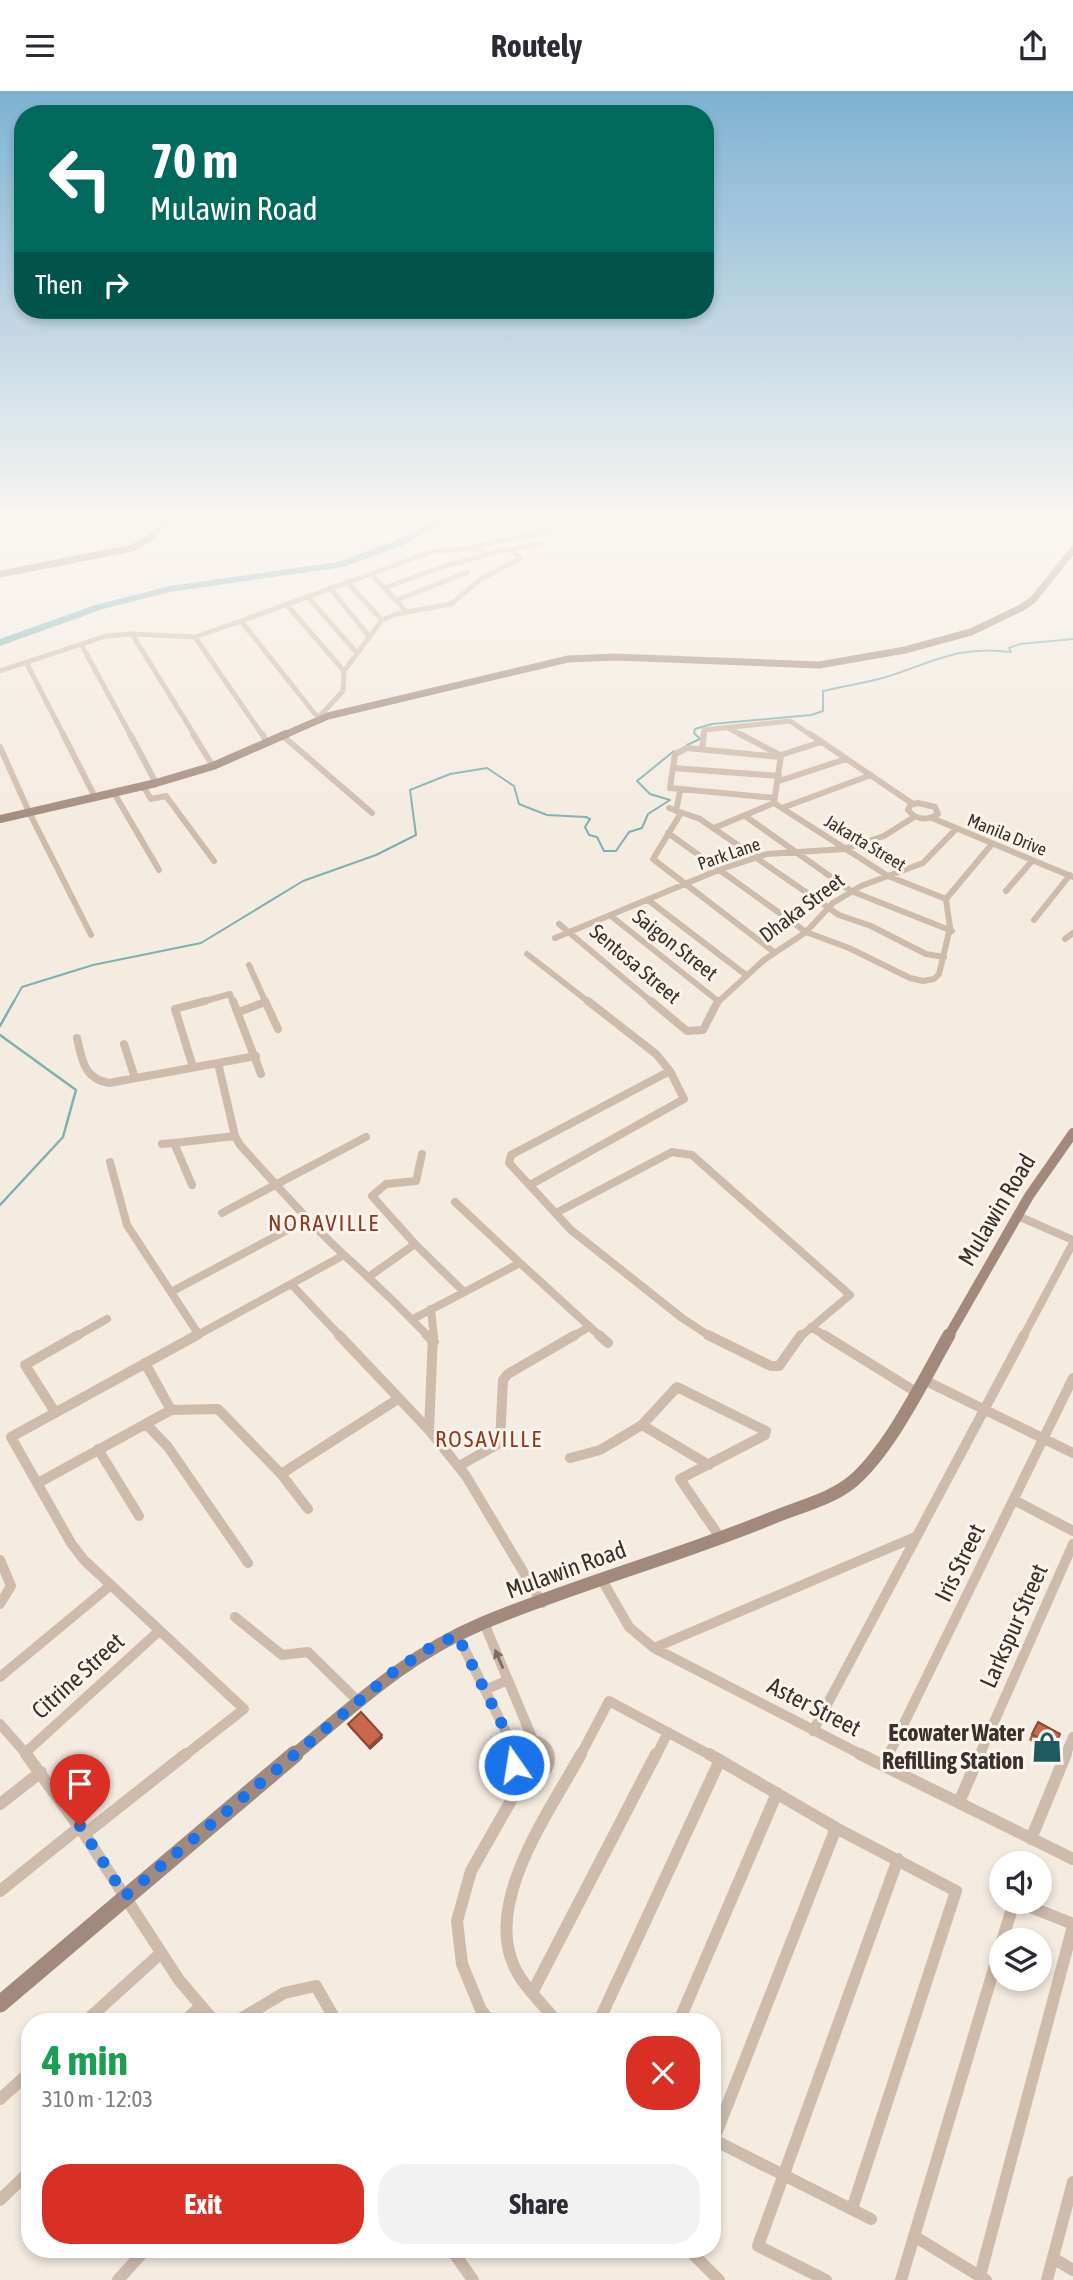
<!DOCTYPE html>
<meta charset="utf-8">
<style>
:root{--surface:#fff;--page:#f2f2f3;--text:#2b2b33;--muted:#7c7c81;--accent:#d93025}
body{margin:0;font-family:"Asap Condensed",sans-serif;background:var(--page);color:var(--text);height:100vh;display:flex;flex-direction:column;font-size:26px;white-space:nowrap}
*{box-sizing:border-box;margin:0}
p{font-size:23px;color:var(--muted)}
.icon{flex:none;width:38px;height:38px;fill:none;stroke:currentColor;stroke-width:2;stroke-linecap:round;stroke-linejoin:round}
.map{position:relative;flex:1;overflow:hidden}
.drawer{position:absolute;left:21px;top:1922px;width:700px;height:245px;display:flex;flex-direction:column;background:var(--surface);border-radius:28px;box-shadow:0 4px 10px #0003}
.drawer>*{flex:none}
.top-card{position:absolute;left:14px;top:14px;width:700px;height:214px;border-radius:28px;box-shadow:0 4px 10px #0003;background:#00695c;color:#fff;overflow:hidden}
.controls{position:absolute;left:989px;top:1760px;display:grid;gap:14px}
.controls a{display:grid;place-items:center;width:63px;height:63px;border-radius:50%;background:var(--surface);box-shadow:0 4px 10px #0003;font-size:35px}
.pin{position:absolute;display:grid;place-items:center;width:60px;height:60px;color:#fff;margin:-72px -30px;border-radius:50% 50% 50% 0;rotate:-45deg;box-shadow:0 0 7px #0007}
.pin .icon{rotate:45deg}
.me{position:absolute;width:77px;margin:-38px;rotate:347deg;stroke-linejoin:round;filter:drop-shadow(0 0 5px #0008)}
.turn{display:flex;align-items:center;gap:24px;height:147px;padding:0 21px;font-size:32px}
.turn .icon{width:91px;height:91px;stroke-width:2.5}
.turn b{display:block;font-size:49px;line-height:60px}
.then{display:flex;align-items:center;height:66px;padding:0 21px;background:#0003;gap:14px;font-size:26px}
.round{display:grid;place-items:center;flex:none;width:74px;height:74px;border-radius:28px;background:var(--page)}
.summary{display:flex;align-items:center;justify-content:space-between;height:119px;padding:0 21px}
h1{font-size:42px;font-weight:700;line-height:52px;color:#1e9e55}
.action{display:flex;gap:14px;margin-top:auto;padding:14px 21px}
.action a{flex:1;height:80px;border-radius:28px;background:var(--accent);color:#fff;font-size:28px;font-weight:700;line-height:80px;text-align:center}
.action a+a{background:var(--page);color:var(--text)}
header{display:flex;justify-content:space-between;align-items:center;height:91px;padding:0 21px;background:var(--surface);font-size:32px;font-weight:700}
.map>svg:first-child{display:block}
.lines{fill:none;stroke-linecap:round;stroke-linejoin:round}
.stream-far1{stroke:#7fb0b2;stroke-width:2}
.stream{stroke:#7fb0b2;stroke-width:2.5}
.river{fill:#7fb0b2;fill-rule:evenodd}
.street-far4{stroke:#cdbbac;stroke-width:5}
.street-far3{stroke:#cdbbac;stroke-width:6}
.street-far2{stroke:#cdbbac;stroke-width:8}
.street-far1{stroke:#cdbbac;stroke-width:10}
.street{stroke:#cdbbac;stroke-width:12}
.secondary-far4{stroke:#a18a7d;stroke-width:7}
.secondary-far3{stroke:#a18a7d;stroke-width:8}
.secondary-far2{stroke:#a18a7d;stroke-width:10}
.secondary-far1{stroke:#a18a7d;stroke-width:13}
.secondary{stroke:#a18a7d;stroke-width:17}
.wall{fill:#ac5a40}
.shaded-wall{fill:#8c4a34}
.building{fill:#c8694b;stroke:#8c4a34;stroke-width:2}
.oneway{fill:#7d6f65}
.route{stroke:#1a73e8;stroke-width:12;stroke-dasharray:0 21.6}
.labels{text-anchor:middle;stroke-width:6;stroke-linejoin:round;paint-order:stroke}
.far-street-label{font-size:18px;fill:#3b302b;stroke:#fbf5ee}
.street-label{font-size:21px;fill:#3b302b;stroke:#fbf5ee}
.neighbourhood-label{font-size:23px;letter-spacing:2px;fill:#8c3b22;stroke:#fbf5ee}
.near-street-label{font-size:24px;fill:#3b302b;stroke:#fbf5ee}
.near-poi-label{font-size:24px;font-weight:bold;fill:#3b302b;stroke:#fbf5ee;text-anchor:end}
</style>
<header><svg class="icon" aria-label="menu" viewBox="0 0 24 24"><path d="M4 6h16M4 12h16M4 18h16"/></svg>Routely<svg class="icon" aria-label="share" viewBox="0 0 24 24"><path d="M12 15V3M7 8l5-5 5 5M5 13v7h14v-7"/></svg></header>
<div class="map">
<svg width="1073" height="2189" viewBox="0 0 1073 2189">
<rect width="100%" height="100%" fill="#f4ebe1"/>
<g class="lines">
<path class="stream-far1" d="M687,654L700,648L694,642L695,638L712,633L811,624L823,620V600C844,595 866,592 886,586C934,571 958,554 1011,561L1009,557L1020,553L1073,548
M13,912L22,896L93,874L201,852L303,790L376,764L416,744L410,699L450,683L487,677L514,695L519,713L547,724L586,726L590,728L585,736L589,744L597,746L604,760H616L629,741L642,737L648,723L670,709L650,703L637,690L674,660"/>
<path class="stream" d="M0,935L14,910
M0,944L76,999L63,1046L0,1114"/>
<path class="river" d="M433,431H446L401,455L343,476L170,501L103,518L0,555V548L95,514L170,495L337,471L393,451Z"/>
<path class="street-far4" d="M473,456L558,437H630L649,431
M509,458L542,453
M371,483L407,521
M347,491L382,529
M330,497L368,544
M307,505L356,561
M397,509L468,481
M286,513L344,580
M241,530L431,461L474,457L487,462
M132,543L195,645
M195,546L263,645
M81,553L131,645
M27,573L64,645
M0,580L106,545L132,543L195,546L241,530L315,623L323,627
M319,626L343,600L344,580L382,529L396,523L451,513L481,488L521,467L509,458L445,475L384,497
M728,637L743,645
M703,645L704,639L790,630L812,645"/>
<path class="street-far3" d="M63,643L95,706
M130,643L156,692
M193,643L213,675
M262,643L268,652
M740,643L778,663
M810,643L913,713
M283,645L372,722
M0,656L29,721L91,844
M702,658L704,643
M781,664L821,651
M673,677L779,685
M779,690L846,668
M143,695L151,708L166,705L214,770
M114,702L159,779
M775,707L670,697L675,663L687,657L780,666
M774,712L888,785L946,808
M774,712L781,664
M918,712L935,716L938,723C927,730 916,729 908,719L910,714Z
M669,717L700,728L839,824L871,835L926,863L944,866
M782,717L871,684
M676,720L680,700
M681,722L653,768L774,861
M745,725L851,800L952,840
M932,727L1073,786
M714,737L774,712
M668,742L806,841L849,857L910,887L923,890L934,888L939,883L950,837L946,808
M1006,800L1032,770
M946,808L992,753
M648,809L746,884
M611,825L718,910
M1034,829L1070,784
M559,833L653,912
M555,847L721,778L767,763L844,758L884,745L914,726
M1065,848L1073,842
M527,863L590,912
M249,874L266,912
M198,912L230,903L233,912
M717,912L764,869L806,841L833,812L861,795L923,772L955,739"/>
<path class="street-far2" d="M233,910L261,983
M265,910L278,938
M651,910L687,940L703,939L718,910
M239,921L265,911
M77,947C82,969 84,988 109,992L218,972L235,1045L240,1054C274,1091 307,1130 344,1164C373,1190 401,1217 429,1246
M124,953L135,987
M218,972L256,965
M193,976L175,918L205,910
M670,980L511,1064L509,1072L571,1139L682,1227L711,1246
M162,1053L174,1052
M110,1071L127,1134L199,1244
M192,1094L174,1052L235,1045
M530,1094L684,1008L670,980L656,963L588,910
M455,1111L520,1172
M222,1122L366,1046
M556,1122L672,1061L692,1064L850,1204L800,1246
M1018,1125L1073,1149
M415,1153L372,1105L386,1093L416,1090L422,1063
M370,1185L415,1153L464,1201
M292,1194L341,1246
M171,1201L308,1128
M431,1218L434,1246
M413,1228L520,1172L601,1246
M811,1236L827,1246
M75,1246L107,1228
M194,1246L344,1164
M572,1246L589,1236
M1023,1246L1073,1152"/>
<path class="street-far1" d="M339,1244L429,1339L466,1385L542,1512
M427,1244L434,1251
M599,1244L608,1252
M708,1244L771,1275H779L801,1244
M824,1244L916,1301
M924,1289L1073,1362
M171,1319L218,1318L281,1383L398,1308
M55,1321L25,1274L78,1244
M146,1333L168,1356L248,1472
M642,1334L677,1296L766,1340L765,1344L680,1388L721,1448
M429,1339L433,1244
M98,1358L139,1425
M570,1367L600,1359L642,1334L709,1374
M459,1375L500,1352L503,1289L508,1283L575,1244
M281,1383L308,1418
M38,1392L171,1319L145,1272
M1014,1409L1073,1440
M0,1469L11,1495L0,1513
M602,1489L629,1536L654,1557L864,1665
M235,1526L282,1564L308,1561L359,1611
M484,1532L533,1649
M457,1543L515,1659
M654,1557L915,1446
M0,1586L111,1494
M485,1599L508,1589
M0,1633L28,1665
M813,1640L1024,1244
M26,1661L159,1540
M184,1665L244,1618L84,1469L71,1452L11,1346L197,1244
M580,1665L609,1610L712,1665
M656,1665L668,1641
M888,1665L1073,1287
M979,1665L1073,1453
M1065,1665L1073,1646"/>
<path class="street" d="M513 1668a18 18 0 1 1 36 0a18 18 0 1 1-36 0Z
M26,1663L85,1744L179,1889L214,1930
M709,1663L836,1737L956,1800L852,2118
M860,1663L1073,1768
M884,1674L889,1663
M959,1711L980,1663
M0,1713L41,1681
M86,1742L186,1663
M1031,1748L1066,1663
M0,1800L81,1735
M1018,1811L1073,1833
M1002,1850L1014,1811
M532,1902L656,1663
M86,1930L161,1862
M185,1930L200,1916
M237,1930L284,1902L316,1895L336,1930
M490,1930L481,1919L462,1873L457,1830L471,1780L525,1685
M556,1930C543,1913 522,1894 514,1875C484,1810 550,1720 581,1663
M599,1930L720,1669
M679,1930L777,1702
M0,2008L30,1981
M714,2049L871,2128
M712,2053L836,1737
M0,2109L30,2080
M914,2145L986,2189
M451,2158L473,2189
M688,2158L719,2189
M1053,2167L1073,2179
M980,2185L1073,1835
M118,2189L146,2158
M826,2189L758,2155L898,1768
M901,2189L1001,1854
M1047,2189L1073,2091"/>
<path class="secondary-far4" d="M0,483L132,457L150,447L164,431
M282,645L328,625L568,568L615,566L819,574L905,559L971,541L1021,517L1033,509L1073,459"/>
<path class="secondary-far3" d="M0,728L156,692L213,675L286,643"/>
<path class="secondary-far2" d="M948,1246L1029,1105L1073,1042"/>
<path class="secondary-far1" d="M293,1665C356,1613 407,1564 483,1532C577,1493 677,1466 772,1427C798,1416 832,1408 853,1390C891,1357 924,1288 949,1244"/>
<path class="secondary" d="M0,1913L295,1663"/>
</g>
<path class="wall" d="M1038,1631L1055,1656L1051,1662L1029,1649L1034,1637Z
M348,1633L383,1647L370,1659L349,1636Z"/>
<path class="shaded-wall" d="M382,1644L383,1647L370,1659L369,1656Z"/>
<path class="building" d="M361,1621L382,1644L369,1656L348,1633Z
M1038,1631L1060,1643L1055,1656L1032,1643Z"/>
<defs><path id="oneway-solid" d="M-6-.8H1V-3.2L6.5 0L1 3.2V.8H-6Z" transform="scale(1.75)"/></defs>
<use class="oneway" href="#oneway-solid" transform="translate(499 1568) rotate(-113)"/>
<linearGradient id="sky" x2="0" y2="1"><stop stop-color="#7eb2d2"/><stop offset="0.58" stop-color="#faf6f2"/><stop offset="1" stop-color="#faf6f2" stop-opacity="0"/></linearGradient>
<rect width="1073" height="738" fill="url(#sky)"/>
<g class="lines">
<path class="route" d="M80,1735L125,1805L396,1579L428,1558L457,1544L515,1659L514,1674"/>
</g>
<defs>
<symbol id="shop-bare" viewBox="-9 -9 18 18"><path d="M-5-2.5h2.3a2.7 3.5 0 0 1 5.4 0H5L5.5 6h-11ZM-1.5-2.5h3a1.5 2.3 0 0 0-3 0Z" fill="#1f5a5e" stroke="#fbf5ee" stroke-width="2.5" paint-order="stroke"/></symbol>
</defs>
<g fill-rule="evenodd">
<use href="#shop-bare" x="1025" y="1634" width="44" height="44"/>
</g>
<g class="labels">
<g class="far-street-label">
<text transform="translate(1007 744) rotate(22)" y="6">Manila Drive</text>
<text transform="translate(865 752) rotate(31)" y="6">Jakarta Street</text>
<text transform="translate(729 763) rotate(-19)" y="6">Park Lane</text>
</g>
<g class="street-label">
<text transform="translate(802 817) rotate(-37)" y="7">Dhaka Street</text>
<text transform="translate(675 854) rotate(38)" y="7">Saigon Street</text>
<text transform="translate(635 873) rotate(40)" y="7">Sentosa Street</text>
</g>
<g class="neighbourhood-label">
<text x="324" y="1140">NORAVILLE</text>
<text x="489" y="1356">ROSAVILLE</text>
</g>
<g class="near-street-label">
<text transform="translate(997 1119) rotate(-59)" y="8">Mulawin Road</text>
<text transform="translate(960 1472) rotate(-64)" y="8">Iris Street</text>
<text transform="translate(566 1479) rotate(-20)" y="8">Mulawin Road</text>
<text transform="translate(1014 1535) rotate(-66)" y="8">Larkspur Street</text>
<text transform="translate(78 1585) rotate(-42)" y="8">Citrine Street</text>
<text transform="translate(814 1616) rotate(27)" y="8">Aster Street</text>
</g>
<g class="near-poi-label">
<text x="1024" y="1650">Ecowater Water<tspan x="1024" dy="28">Refilling Station</tspan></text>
</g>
</g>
</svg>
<div class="controls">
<a><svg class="icon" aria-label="sound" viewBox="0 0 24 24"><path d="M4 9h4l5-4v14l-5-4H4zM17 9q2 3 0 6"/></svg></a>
<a><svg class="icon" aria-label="layers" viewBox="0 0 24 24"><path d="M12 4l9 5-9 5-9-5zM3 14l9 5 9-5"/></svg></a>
</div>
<div class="pin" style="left:80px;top:1735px;background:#d93025"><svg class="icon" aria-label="arrive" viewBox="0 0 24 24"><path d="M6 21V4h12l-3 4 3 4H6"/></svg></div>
<svg class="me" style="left:514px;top:1674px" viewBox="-20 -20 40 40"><circle r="17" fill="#1a73e8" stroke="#fff" stroke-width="3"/><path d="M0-11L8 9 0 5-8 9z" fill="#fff"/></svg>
<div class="top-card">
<div class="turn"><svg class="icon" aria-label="left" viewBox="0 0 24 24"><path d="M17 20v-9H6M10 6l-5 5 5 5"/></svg><div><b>70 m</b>Mulawin Road</div></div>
<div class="then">Then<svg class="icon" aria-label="right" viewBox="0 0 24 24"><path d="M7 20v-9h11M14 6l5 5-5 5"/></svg></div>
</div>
<section class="drawer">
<div class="summary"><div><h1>4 min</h1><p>310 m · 12:03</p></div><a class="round" style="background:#d93025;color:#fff"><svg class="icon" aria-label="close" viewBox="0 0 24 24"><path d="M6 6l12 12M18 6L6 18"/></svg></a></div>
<div class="action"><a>Exit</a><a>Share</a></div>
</section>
</div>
